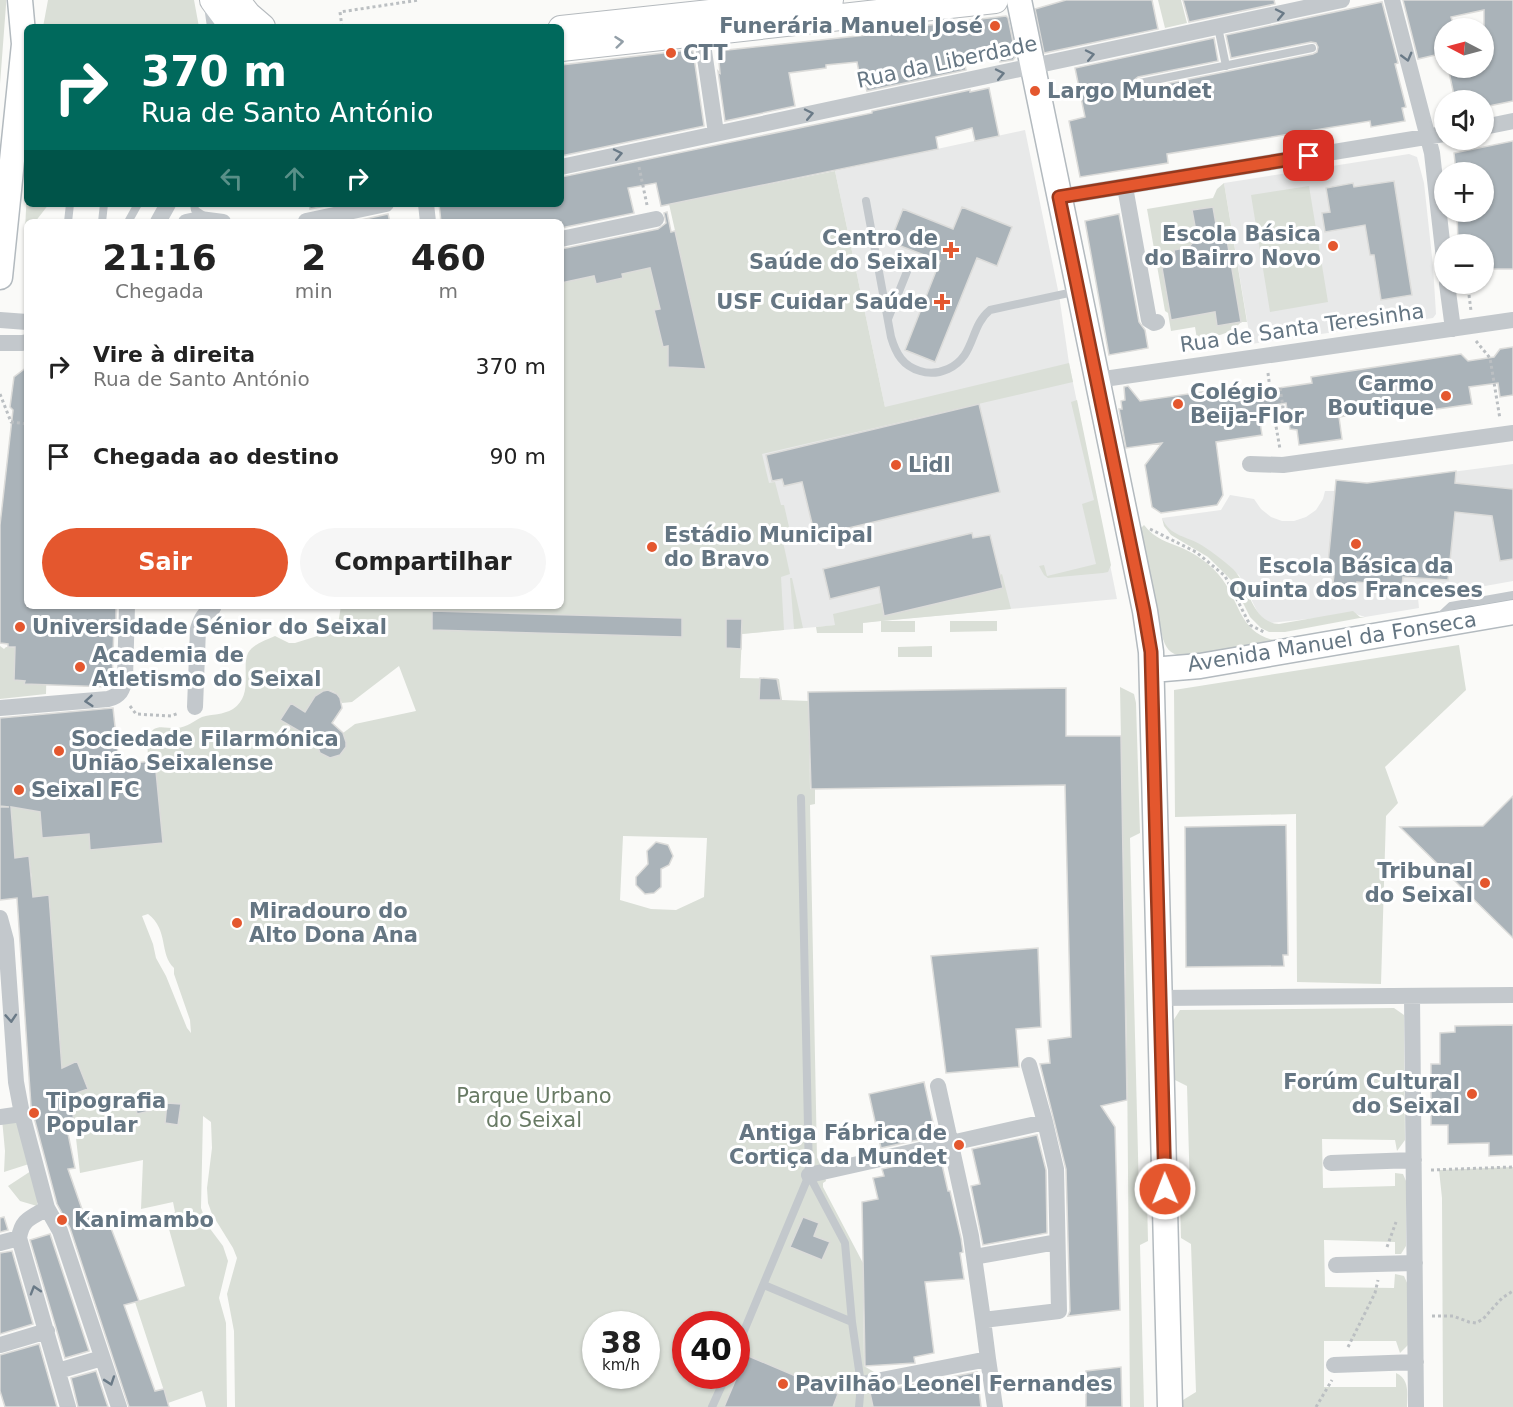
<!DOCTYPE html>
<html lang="pt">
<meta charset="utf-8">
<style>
:root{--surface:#fff;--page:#f6f6f6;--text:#222;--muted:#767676;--accent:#e4572e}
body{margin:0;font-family:"DejaVu Sans",sans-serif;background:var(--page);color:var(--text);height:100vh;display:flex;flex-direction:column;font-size:22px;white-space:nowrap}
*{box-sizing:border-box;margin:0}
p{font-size:20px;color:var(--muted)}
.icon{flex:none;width:33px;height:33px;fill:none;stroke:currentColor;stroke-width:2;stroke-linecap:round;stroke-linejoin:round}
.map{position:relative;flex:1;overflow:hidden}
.drawer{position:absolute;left:24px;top:219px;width:540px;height:390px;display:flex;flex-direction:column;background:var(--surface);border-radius:9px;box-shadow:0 2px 4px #0004}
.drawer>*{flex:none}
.banner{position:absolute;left:24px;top:24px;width:540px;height:183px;border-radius:9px;box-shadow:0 2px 4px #0004;background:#00695c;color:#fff;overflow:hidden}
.needle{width:39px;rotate:276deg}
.fabs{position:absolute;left:1434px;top:18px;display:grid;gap:12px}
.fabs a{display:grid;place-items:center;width:60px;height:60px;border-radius:50%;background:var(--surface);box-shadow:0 2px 4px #0004;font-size:30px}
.speed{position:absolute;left:582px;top:1311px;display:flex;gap:12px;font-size:30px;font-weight:700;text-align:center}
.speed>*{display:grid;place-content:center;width:78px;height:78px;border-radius:50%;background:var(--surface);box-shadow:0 2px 4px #0004;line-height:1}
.speed small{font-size:15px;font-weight:400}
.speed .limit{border:9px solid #d22;background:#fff;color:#111}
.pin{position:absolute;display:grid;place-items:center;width:51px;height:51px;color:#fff;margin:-26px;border-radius:12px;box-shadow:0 3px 9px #0006}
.me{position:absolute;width:66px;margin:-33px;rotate:359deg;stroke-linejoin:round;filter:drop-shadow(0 0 4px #0008)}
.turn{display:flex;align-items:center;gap:21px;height:126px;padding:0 18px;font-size:27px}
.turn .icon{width:78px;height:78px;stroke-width:2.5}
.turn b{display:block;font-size:42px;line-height:51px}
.lanes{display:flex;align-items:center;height:57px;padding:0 18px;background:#0003;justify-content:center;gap:30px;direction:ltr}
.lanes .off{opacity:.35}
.eta{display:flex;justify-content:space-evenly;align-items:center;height:102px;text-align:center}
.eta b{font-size:36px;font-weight:700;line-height:42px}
.cta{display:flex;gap:12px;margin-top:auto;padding:12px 18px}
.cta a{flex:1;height:69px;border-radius:36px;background:var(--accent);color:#fff;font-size:24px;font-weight:700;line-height:69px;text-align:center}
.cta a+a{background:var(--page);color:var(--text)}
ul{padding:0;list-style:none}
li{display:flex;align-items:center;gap:18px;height:90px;padding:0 18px}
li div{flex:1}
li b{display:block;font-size:22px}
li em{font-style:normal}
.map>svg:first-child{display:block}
.built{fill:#e8e9e9}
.green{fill:#dadfd7;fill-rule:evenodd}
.building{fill:#aab3b9;stroke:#dcdcda;stroke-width:1.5}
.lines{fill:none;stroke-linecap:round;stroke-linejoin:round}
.secondary-casing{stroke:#b3babf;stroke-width:27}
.primary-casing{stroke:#b5babe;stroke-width:28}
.path{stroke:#bbbfc2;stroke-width:3;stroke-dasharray:3 3;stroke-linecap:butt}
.lane{stroke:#c3c8cc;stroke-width:8}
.street{stroke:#c3c8cc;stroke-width:16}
.secondary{stroke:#fff;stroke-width:24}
.primary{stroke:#fff;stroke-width:26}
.oneway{stroke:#6a7a87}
.oneway2{stroke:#939fa8}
.route-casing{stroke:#94391e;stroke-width:15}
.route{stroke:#e4572e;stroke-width:10}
.poi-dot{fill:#e4572e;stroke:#fff;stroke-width:2}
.labels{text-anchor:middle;stroke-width:6;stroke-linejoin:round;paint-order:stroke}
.poi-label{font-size:21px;font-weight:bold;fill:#657683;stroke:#fff;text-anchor:start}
.street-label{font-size:21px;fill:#657683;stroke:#fff}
.park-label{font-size:21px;fill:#687a64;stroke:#fff}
</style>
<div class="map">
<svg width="1513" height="1407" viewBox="0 0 1513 1407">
<rect width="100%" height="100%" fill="#fafaf8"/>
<path class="built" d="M1025,130L1059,295L1069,363L1117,599L741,634L722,446L885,407L835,171Z
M1409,154L1417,157L1424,183L1433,266L1436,314L1433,318L1251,344L1224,183Z
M1513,464V581L1418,598L1419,608L1365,617L1356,614L1270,623L1263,619L1257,611L1239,575L1171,532L1165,526L1162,518L1221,510L1230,495L1254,499L1261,509L1271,517L1282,521H1294L1306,517L1316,510L1323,499L1325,491H1335L1336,480L1367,483Z"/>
<path class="green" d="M0,0H6V5L0,84Z
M48,0H194L199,27H43Z
M1158,0H1181L1187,23L1165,28Z
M835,171L885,407L1069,363L1073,382L762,454L769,483L775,482L781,505H784L792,540L783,542L790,574L781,577L784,630L742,634L740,678L779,679L782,700L809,701L810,789H815V804L810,805L817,1158L822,1163L826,1181L823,1183V1187L863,1263L864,1366L874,1372L877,1391L870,1393L873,1407H235L234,1331L227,1294L237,1258L233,1248L212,1214L208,1203L207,1188L212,1148L211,1122L203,1116L201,1208L208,1226L223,1246L228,1261L219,1298L226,1323L227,1407H206L202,1391L168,1403L135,1302L185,1286L165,1215L175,1212L173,1202L141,1209L143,1160L80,1173L71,1095L88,1088L77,1061L56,1071L60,1040L49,896L17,898L16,882L32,880L29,857L15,858L11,808L0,775L155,761V758L148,755C147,748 148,733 154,729C160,725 170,729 177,728C187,727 194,721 202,717C212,714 223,715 233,709C254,695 241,669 248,653C253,644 266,640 275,636L289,643H295L327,633L338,624L341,606H561V283L681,257L669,204ZM399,666L416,711L355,724L343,733L346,747C336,764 317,758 316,739L297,737C301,725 312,689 328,690C336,691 339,696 342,703L352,702ZM291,703L303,711L293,728L280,720ZM623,836L707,838L704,897L676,910L651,909L620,900ZM148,914C169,930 159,954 174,968V974L190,1020L191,1033L187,1028L166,976L156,958L153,944L142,916ZM147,1097L150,1110L137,1114L134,1100ZM167,1103L181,1104L178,1125L165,1123ZM596,1324H646V1376H596ZM686,1324H736V1376H686Z
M1224,183L1247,322H1241C1229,336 1214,336 1197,339L1195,327L1171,331L1168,313L1165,311L1147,209L1213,198L1217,189Z
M1309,186L1328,302L1270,312L1251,195Z
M27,189V204H49L35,222H27V243L24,251Z
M1077,400L1111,565L1108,572L1103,573L1048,578L1044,575L1039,566L1044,565L1047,576L1096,564L1082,504L1094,500L1071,402Z
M1162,518C1170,537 1188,536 1203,546C1214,553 1224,561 1233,569C1250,586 1251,622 1279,624L1353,611L1360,617H1365L1285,632H1269L1261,628L1250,617L1232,581L1208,557L1171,535L1164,526Z
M1144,525C1155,539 1167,542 1182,548C1196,554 1210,564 1219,575C1241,601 1238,634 1278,641L1186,656C1173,656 1167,651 1163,639L1140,529Z
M1002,574L1011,609L882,621H915V632H881V621L863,623V633H817L816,627L835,625L833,614L881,603L884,616L1003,588L1000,575Z
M790,578H792L803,628L794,629Z
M950,621H997V631L950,632Z
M1459,645L1466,690L1385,767L1398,803L1386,816L1381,984L1297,982L1296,814L1175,817L1174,690Z
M0,646L4,649L6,647L47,650L46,694L0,699Z
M932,646V657H898V647Z
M1120,687L1134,694L1136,703L1140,833L1130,838L1139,1194L1147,1198L1148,1241L1140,1245L1144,1407H1130L1127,1057Z
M1394,1008L1404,1015L1405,1140L1397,1151L1395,1140L1322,1139L1323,1188L1395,1186V1173L1403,1174L1406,1181V1246L1401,1254H1395V1242L1324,1240L1325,1287L1394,1288L1395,1274L1404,1276L1408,1285V1345L1400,1353L1396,1341H1324V1387H1396V1373C1410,1379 1407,1394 1407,1407H1183V1400L1196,1392L1191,1244L1181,1238L1180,1201L1190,1192L1187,1086L1175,1080L1173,1021L1180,1010Z
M17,1117L29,1164L4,1172L5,1151L2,1119Z
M1513,1167V1407H1443L1442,1198L1439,1170Z
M31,1171L38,1200L37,1206L20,1201L8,1186Z"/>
<path class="building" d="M1066,0H1152L1158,29L1044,53L1035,9Z
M1183,0H1274L1275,4L1189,22Z
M1403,0H1513V101L1484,107V100H1455L1449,72L1469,68H1484V10L1451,17L1454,26L1444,28V53L1418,59Z
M1382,2L1398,63L1395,64L1406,107L1402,108L1405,121L1371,127L1370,121L1167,154L1168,163L1080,177L1069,121L1085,117L1075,68L1214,38L1218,61L1138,77L1134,80V85L1141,89L1313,54L1317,52L1318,47L1316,43L1311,42L1231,58L1226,35Z
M1006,16L1008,18L1016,56L1013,60L1000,62L999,54L964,60L966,70L867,91L866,87H862L857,62L826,65V68L789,73L795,106L725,121L718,71L720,73L718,51L904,31V28Z
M689,50L693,51L704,126L561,156V65Z
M989,88L999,136L975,141L972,128L936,137L938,149L661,206L656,183L628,188L634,213L561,228V222H441L439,204H561V177L872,113V111L970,90V92Z
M1513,141V269H1484V244H1458L1457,212H1484V172H1456L1454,153Z
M1394,181L1412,295L1381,300L1374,255H1370L1365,225L1325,232L1322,213L1330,212L1326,188L1353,183L1354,187Z
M309,204H335L310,209Z
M962,207L1012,227L997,266L977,258L935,362L905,350L940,261L890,242L903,209L953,229Z
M1213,207L1217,230L1225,228L1241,322L1217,326L1215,312L1171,320L1162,268L1168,266L1175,257L1174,250L1189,247L1197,237L1192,210Z
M667,212L671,232L675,231L706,369L668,367V346L663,347L654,310L660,309L650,268L622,274L623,278L596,284L594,276L561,283V249L658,229L666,223L664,213Z
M388,214L390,222H352Z
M1119,214L1139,322L1145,330L1148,348L1109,355L1085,221Z
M1513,347V395L1500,397L1498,383L1469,387L1472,404L1424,411L1423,404L1339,417L1342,439L1299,445L1297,430L1290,429L1286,403L1258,408L1262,435L1216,442L1223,495L1217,505L1161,513L1152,507L1145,465L1162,443L1126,448L1119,409H1122L1121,401L1125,400L1124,387L1128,386L1140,401L1229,388L1230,395L1312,383L1311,377L1461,354L1468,361L1494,357L1500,349Z
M27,367V606H116V624H114L112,685L110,687L24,684L25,681L14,680L15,647H8V644L0,643V525L13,410L10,407L14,377Z
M979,404L1000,492L815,536L802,482L784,486L782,479L772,481L766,455Z
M1456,471L1455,483L1513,489V559L1500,561L1492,516L1455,512L1448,580L1403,577L1402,586L1357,582L1356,591L1332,590L1334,575L1327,574L1336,480L1367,483Z
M972,533L973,538L990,535L1003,588L884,616L879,587L830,599L823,569Z
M432,611L682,618V637L432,630Z
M726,619H742L741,649L726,648Z
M760,678L777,679L781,700H759Z
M1066,688V736H1121L1127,1100L1101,1106L1115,1127L1120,1310L1068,1316L1070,1311L1066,1169L1040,1064L1050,1063L1048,1040L1071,1037L1065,785L811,789L808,692Z
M328,690L337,694L340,698L342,708L332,723L343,733L346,742V747L340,755L330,758L320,753L314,737L306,735L280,720L291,703L305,712L315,696L323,691Z
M113,708L119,764L155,761L163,843L90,850L89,834L42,838L40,812L11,807L15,858L29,856L33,897L49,895L62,1068L77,1061L88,1089L71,1095L74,1123L66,1124L75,1168L68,1169L84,1215L90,1213L97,1227L109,1223L139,1301L124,1305L155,1391L164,1389L169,1407H129L70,1228L57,1204L31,1106L17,898L0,900V807H9L0,806V718Z
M1513,796V938L1400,827L1483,826Z
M1286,825L1288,955H1283L1284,966L1186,967L1185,827Z
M656,842L668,845L673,856L669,865L661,869V887L654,893L645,894L636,885V877L648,864L647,851Z
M1038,948L1041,1027L1016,1029L1019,1067L946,1073L931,956Z
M1513,1025V1155L1489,1156V1143L1448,1144V1125H1431V1064H1440V1033L1455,1032V1026Z
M924,1082L936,1136L881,1148L869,1094Z
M148,1097L150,1111L137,1114L134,1100Z
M167,1103L181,1104L178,1125L165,1123Z
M1037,1135L1046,1170L1047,1233L983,1245L971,1186L980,1184L972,1149Z
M940,1156L948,1191H950L961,1238L963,1252L960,1253L964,1279L925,1282L934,1353L914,1357L915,1363L865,1366L862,1202L878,1199L873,1178L884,1176L882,1169Z
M4,1217L8,1230L0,1232V1218Z
M803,1217L819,1223L814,1236L830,1242L822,1260L790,1247Z
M50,1234L89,1351L65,1358L30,1240Z
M12,1251L33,1324L0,1334V1253Z
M39,1344L57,1407H5L0,1391V1355Z
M746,1355L838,1394L833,1407H724Z
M1121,1367L1122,1407H1086V1371Z
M96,1371L108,1407H78L71,1378Z
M977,1372L981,1407H873L870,1393Z"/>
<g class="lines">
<defs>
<path id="secondary" d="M1019,0L1145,611L1151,652L1170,1407
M0,277L24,44L20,0
M1152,670L1200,666L1513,612"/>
<path id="primary" d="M213,0L233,27
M236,0L248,15L262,27
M561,29L830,0
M561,48L995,0"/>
</defs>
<use href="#secondary" class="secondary-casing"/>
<use href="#primary" class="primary-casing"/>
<path class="path" d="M342,27L340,12L419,0
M639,167L647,205
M1469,295L1471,311
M1476,341L1490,358L1500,419
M1268,373L1270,389
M1280,388L1283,407L1264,410L1261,390Z
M0,394L11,422L27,424
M1273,409L1280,449
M1150,529L1196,552L1213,566L1225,576L1250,625L1266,633
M130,706L136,714L171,716L179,713
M1431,1170L1513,1167
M1387,1247L1396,1222
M1432,1316H1453L1469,1322L1476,1323L1483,1319L1502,1298L1513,1291
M1348,1347L1375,1293L1378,1280
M1316,1407L1332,1380"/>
<path class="lane" d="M208,6L211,27
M1218,27L1226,66
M1140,83L1312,48
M866,201L891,337C896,354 903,366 920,371C929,374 939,373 948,369C976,356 969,327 990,310L1078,291
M194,204L195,210L204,216
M68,222L70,204
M102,222L104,204
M128,222L138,204
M888,319L908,269
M1436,620L1451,606L1513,595
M809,1175L845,1243L852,1322
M764,1285L852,1322L861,1384L859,1407
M736,1350L809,1175L801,798
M712,1407L726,1376"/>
<path class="street" d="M1392,0L1432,153L1444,259
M700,24L716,133
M1484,127L1513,121
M561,167L1342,0
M1125,187L1149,320L1154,323L1157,322
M1059,197L1444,134
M426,204L428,222
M306,221L386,204
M158,222L168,204
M186,222L200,219L223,222
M561,239L656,219
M1447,284L1453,329
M0,320L27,322
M0,343H22L27,342
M1097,380L1513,320
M1250,464L1283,465L1513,433
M195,707L198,629C201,619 204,613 213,608L212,606
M0,708L108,699C120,696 123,690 125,678L127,606
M0,918L6,940L16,1082L22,1114L47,1208L60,1231L119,1407
M1412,996L1416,1407
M1160,998L1513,995
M938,1086L971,1236L983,1320L1059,1311L1056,1169L1045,1122
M0,1117L22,1114
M1331,1163L1414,1160
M809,1175L1045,1122L1029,1065
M47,1208C32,1218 22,1218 19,1238L68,1407
M0,1243L19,1238
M974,1257L1057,1242
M1336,1265L1415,1263
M0,1345L47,1331
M988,1359L995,1407
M1334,1365L1416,1362
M58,1371L102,1358
M861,1384L988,1359L983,1320"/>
<use href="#secondary" class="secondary"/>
<use href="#primary" class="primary"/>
</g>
<defs><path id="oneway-chevron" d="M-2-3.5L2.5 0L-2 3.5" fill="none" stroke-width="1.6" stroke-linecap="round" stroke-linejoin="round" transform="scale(1.5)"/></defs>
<g class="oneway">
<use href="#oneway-chevron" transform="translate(1280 14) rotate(-12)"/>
<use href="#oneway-chevron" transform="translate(1090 55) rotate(-12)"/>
<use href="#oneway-chevron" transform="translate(1407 57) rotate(75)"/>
<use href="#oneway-chevron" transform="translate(1000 74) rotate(-12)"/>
<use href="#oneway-chevron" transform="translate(809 114) rotate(-12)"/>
<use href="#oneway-chevron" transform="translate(618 154) rotate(-12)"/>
<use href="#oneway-chevron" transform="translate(89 701) rotate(175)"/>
<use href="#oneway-chevron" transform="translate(11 1018) rotate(86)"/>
<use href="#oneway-chevron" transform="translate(35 1290) rotate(-107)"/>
<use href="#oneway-chevron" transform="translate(110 1381) rotate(71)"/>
</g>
<use class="oneway2" href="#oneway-chevron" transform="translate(619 42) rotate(-6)"/>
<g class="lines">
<defs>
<path id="route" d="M1165,1189L1151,652L1144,611L1059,197L1309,156"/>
</defs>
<use href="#route" class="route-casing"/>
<use href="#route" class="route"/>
</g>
<g class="poi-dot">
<circle cx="995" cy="26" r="6"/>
<circle cx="671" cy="53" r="6"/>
<circle cx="1035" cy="91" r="6"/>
<circle cx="1333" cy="246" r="6"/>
<path d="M948 241h6v6h6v6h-6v6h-6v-6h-6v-6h6z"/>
<path d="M939 293h6v6h6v6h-6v6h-6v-6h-6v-6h6z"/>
<circle cx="1446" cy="396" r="6"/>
<circle cx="1178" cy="404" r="6"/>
<circle cx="896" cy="465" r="6"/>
<circle cx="1356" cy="544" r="6"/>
<circle cx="652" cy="547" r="6"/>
<circle cx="20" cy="627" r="6"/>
<circle cx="80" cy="667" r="6"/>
<circle cx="59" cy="751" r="6"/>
<circle cx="19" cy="790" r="6"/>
<circle cx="1485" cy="883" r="6"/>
<circle cx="237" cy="923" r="6"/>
<circle cx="1472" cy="1094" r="6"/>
<circle cx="34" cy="1113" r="6"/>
<circle cx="959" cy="1145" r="6"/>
<circle cx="62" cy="1220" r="6"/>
<circle cx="783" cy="1384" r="6"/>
</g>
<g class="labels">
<g class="poi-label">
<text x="983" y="33" text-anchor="end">Funerária Manuel José</text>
<text x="683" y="60">CTT</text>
<text x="1047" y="98">Largo Mundet</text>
<text x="1321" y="241" text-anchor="end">Escola Básica<tspan x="1321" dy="24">do Bairro Novo</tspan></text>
<text x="938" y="245" text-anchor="end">Centro de<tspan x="938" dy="24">Saúde do Seixal</tspan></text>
<text x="928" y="309" text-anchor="end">USF Cuidar Saúde</text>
<text x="1434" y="391" text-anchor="end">Carmo<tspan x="1434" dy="24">Boutique</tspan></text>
<text x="1190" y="399">Colégio<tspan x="1190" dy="24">Beija-Flor</tspan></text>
<text x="908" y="472">Lidl</text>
<text x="664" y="542">Estádio Municipal<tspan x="664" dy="24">do Bravo</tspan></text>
<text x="1356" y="573" text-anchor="middle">Escola Básica da<tspan x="1356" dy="24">Quinta dos Franceses</tspan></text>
<text x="32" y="634">Universidade Sénior do Seixal</text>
<text x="92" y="662">Academia de<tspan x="92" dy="24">Atletismo do Seixal</tspan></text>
<text x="71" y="746">Sociedade Filarmónica<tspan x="71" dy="24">União Seixalense</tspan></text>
<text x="31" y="797">Seixal FC</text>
<text x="1473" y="878" text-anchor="end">Tribunal<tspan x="1473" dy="24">do Seixal</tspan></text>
<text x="249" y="918">Miradouro do<tspan x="249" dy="24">Alto Dona Ana</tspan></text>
<text x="1460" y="1089" text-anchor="end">Forúm Cultural<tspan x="1460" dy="24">do Seixal</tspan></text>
<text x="46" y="1108">Tipografia<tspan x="46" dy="24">Popular</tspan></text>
<text x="947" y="1140" text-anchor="end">Antiga Fábrica de<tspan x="947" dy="24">Cortiça da Mundet</tspan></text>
<text x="74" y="1227">Kanimambo</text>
<text x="795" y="1391">Pavilhão Leonel Fernandes</text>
</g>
<g class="street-label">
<text transform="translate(947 62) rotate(-12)" y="7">Rua da Liberdade</text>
<text transform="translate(1302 328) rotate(-8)" y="7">Rua de Santa Teresinha</text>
<text transform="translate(1332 642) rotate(-9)" y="7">Avenida Manuel da Fonseca</text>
</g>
<g class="park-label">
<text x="534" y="1103">Parque Urbano<tspan x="534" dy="24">do Seixal</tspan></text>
</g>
</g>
</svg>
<div class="fabs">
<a><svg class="needle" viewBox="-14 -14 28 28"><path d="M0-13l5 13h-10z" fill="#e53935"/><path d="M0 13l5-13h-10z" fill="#767676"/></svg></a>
<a><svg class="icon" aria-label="sound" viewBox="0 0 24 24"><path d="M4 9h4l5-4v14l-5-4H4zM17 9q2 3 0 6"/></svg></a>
<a>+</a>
<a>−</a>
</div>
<div class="speed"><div>38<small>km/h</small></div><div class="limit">40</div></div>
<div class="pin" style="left:1309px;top:156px;background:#d93025"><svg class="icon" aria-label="arrive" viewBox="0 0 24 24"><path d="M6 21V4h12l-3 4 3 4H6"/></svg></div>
<svg class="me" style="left:1165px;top:1189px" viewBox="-20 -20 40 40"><circle r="17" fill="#e4572e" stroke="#fff" stroke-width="3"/><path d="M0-11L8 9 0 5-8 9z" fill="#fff"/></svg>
<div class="banner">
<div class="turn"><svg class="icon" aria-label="right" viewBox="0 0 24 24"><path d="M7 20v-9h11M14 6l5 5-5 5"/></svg><div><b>370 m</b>Rua de Santo António</div></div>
<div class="lanes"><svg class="icon off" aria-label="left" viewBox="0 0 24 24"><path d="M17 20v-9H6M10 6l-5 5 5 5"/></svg><svg class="icon off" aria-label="ahead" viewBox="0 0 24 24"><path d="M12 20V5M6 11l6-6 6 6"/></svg><svg class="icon" aria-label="right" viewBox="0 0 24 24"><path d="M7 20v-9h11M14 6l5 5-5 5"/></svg></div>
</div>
<section class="drawer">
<div class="eta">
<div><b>21:16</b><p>Chegada</p></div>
<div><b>2</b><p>min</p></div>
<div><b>460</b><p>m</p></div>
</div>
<ul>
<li><svg class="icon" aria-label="right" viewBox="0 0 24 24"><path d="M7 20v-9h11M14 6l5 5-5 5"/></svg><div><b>Vire à direita</b><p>Rua de Santo António</p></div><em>370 m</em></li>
<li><svg class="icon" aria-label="arrive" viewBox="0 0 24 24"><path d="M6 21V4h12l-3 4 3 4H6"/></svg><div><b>Chegada ao destino</b></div><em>90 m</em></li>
</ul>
<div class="cta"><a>Sair</a><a>Compartilhar</a></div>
</section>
</div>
